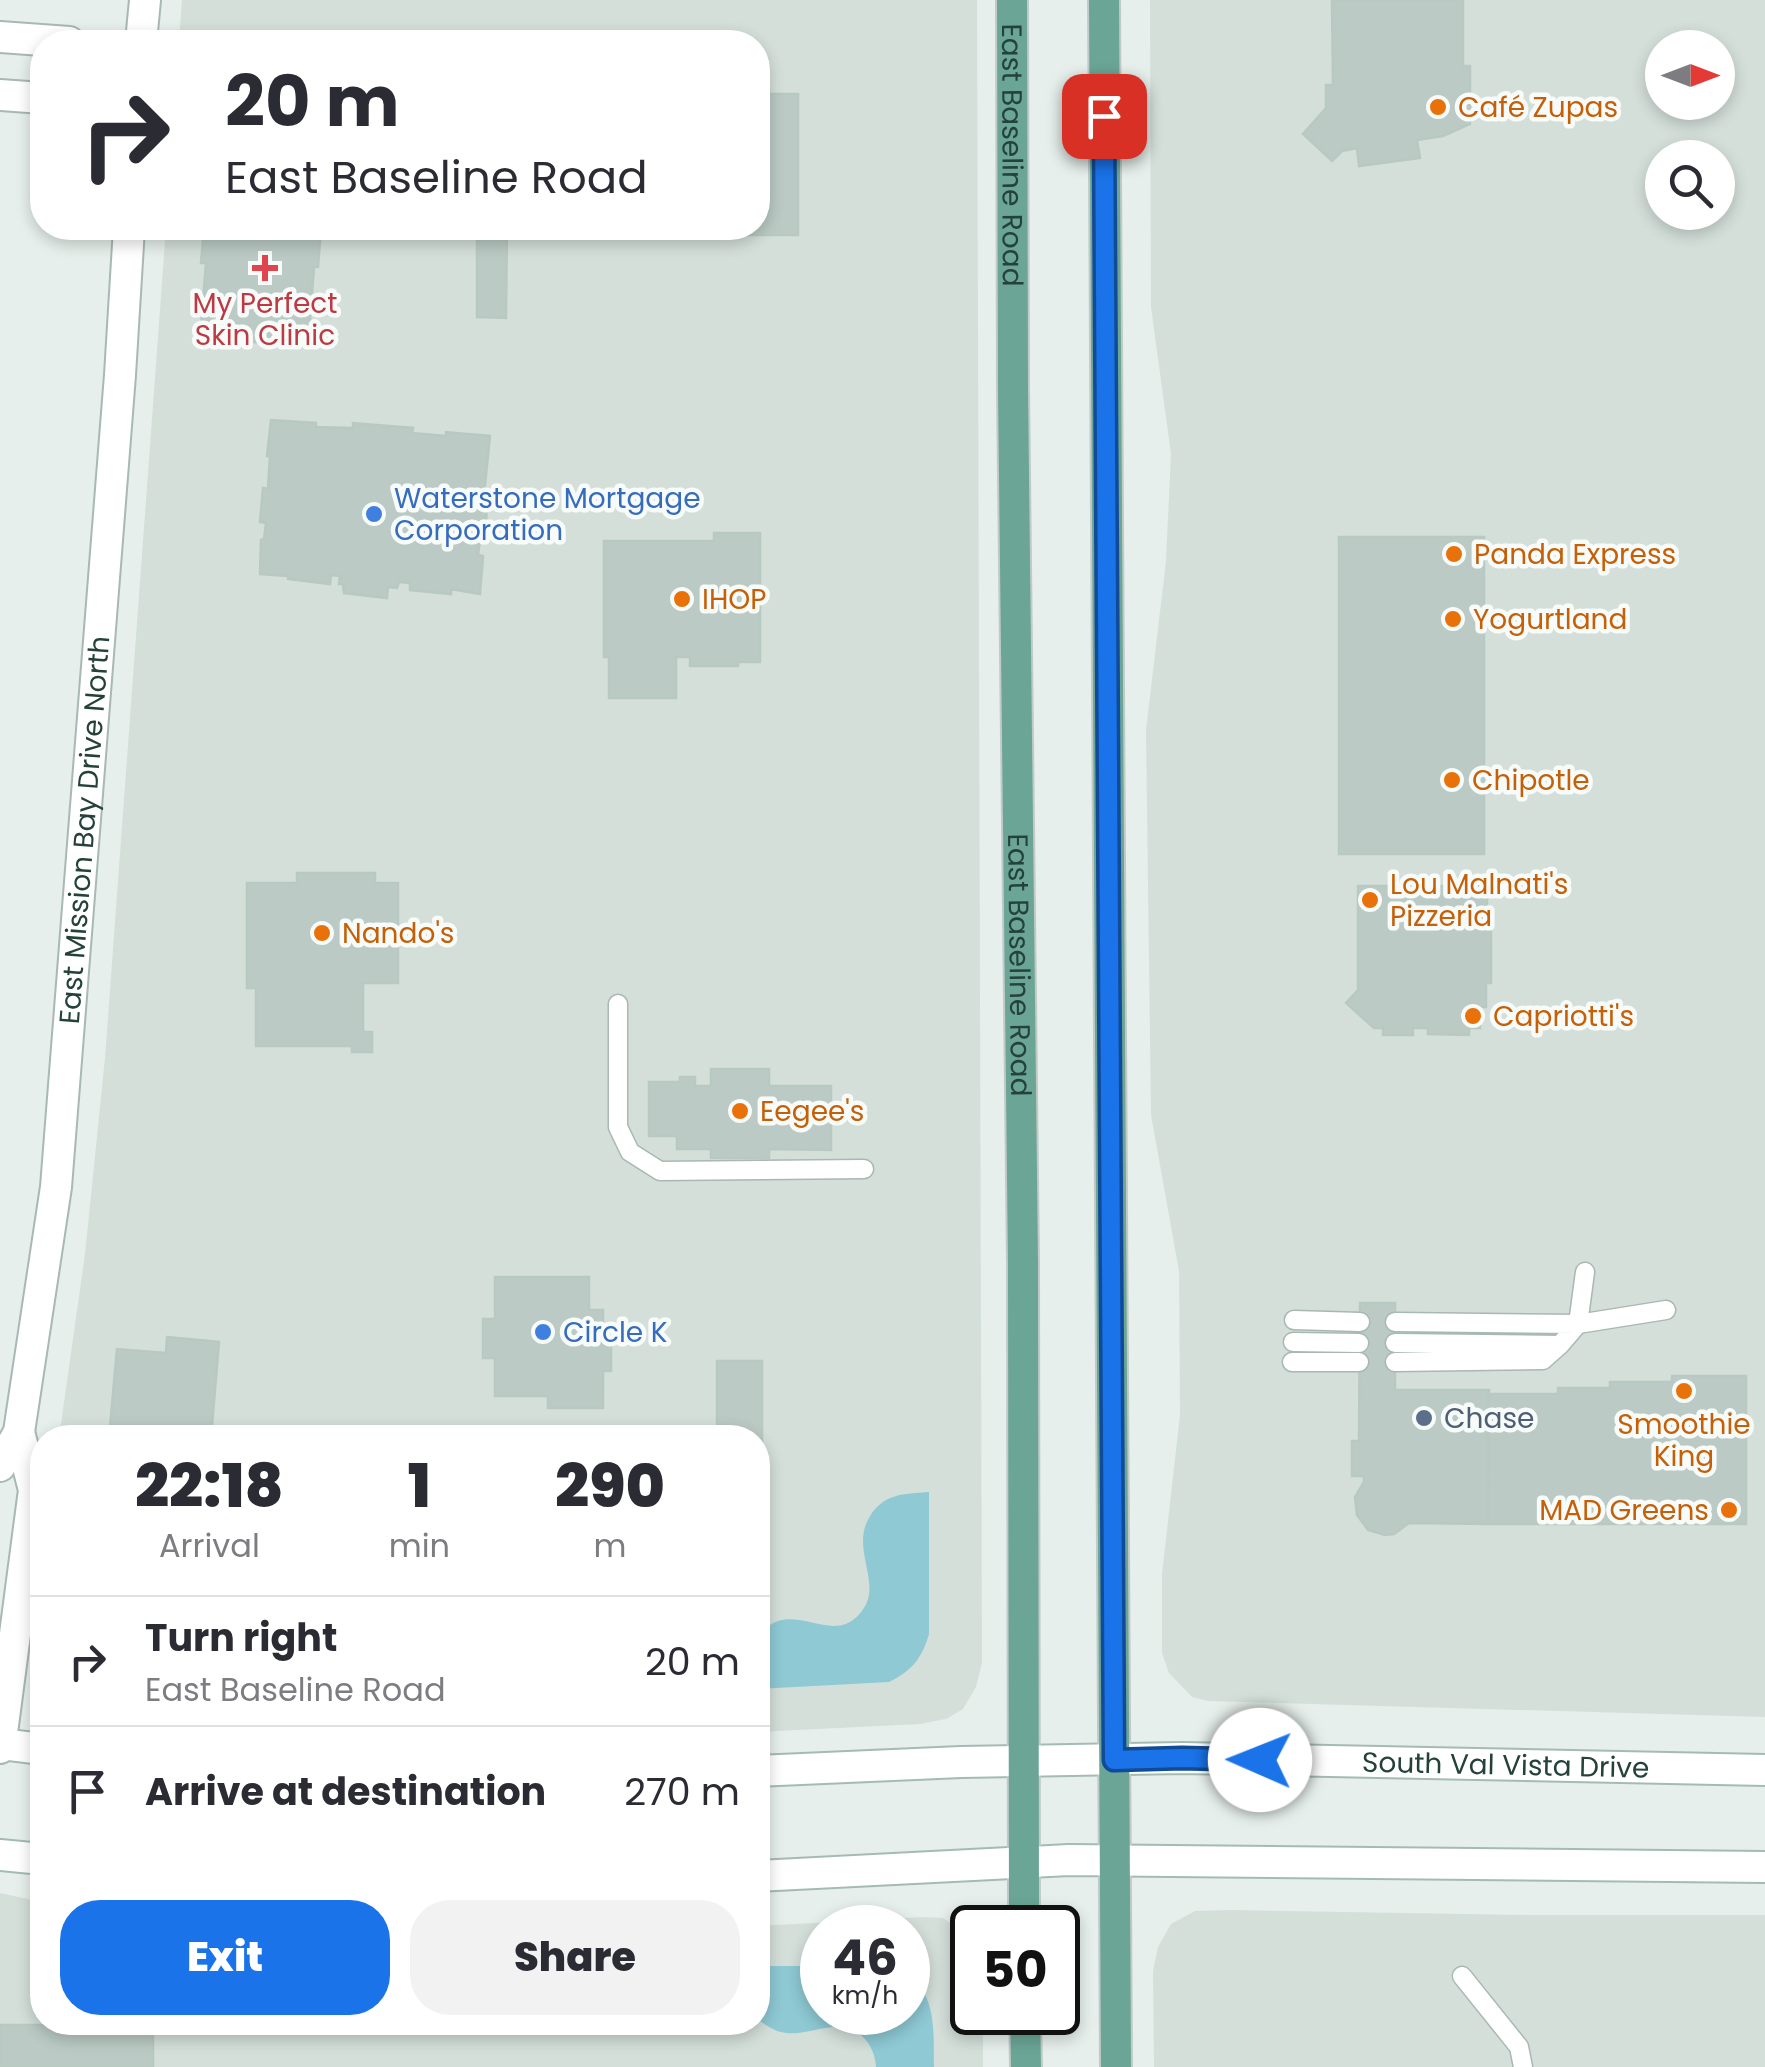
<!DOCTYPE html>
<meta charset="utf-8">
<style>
:root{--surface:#fff;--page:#f2f2f3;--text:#2b2b33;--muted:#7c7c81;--line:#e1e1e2;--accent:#1a73e8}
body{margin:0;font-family:Poppins,sans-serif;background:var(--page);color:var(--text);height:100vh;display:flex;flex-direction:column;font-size:38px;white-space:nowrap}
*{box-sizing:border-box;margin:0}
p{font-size:32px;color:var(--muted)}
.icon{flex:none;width:55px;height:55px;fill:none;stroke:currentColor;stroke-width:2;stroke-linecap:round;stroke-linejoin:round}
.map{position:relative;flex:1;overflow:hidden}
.sheet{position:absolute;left:30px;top:1425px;width:740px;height:610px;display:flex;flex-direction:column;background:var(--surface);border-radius:40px;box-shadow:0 5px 15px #0003}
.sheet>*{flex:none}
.top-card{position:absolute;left:30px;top:30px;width:740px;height:210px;border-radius:40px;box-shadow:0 5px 15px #0003;background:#fff;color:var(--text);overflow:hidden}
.needle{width:65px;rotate:90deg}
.tools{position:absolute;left:1645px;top:30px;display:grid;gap:20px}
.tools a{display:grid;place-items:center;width:90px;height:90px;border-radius:50%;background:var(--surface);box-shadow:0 5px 15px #0003;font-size:50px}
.speed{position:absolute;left:800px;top:1905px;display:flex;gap:20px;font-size:50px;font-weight:700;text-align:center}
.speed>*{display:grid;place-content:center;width:130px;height:130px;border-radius:50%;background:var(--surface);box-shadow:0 5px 15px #0003;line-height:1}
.speed small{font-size:25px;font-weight:400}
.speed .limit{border:5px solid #111;border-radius:15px;background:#fff;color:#111}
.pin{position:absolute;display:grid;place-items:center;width:85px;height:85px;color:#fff;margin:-42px;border-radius:20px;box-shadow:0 5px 15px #0006}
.me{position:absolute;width:110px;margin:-55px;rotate:271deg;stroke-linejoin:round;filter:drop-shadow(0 0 8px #0008)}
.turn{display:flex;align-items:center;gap:35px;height:210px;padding:0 30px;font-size:45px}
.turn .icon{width:130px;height:130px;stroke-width:2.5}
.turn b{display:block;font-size:70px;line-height:85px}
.eta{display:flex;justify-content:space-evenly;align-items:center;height:170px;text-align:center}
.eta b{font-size:60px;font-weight:800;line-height:70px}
.action{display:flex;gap:20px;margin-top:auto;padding:20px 30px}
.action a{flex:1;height:115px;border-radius:40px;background:var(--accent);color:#fff;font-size:40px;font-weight:800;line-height:115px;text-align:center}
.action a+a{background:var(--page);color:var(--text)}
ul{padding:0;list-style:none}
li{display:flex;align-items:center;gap:30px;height:130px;padding:0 30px;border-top:2px solid var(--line)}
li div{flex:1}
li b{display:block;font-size:38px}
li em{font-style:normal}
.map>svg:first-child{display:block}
.built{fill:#d4dfda;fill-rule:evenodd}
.water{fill:#8ec9d4}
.building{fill:#bbcac4;stroke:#b8c9c2;stroke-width:2.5}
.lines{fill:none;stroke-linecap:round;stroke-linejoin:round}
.service-casing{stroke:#a8b8b2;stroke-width:21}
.minor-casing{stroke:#a8b8b2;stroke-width:34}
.tertiary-casing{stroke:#a8b8b2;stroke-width:34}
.secondary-casing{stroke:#a4bbb3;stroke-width:34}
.primary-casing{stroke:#c2cac8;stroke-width:34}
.service{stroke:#fff;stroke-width:18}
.minor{stroke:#fff;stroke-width:30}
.tertiary{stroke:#fff;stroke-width:30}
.secondary{stroke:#fff;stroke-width:30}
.primary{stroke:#6aa596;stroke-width:30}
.route-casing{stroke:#114b97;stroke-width:25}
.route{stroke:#1a73e8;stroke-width:18}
.food-dot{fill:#e8710a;stroke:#f7fbf9;stroke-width:4}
.health-dot{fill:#e0444e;stroke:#f7fbf9;stroke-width:4}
.shop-dot{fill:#3f7fe0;stroke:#f7fbf9;stroke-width:4}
.service-dot{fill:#5c6f8a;stroke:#f7fbf9;stroke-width:4}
.labels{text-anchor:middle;stroke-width:9;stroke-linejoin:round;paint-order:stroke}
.food-label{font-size:28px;fill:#c56008;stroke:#f7fbf9;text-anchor:start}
.street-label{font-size:28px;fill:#24423a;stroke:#f7fbf9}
.health-label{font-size:28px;fill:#be3a42;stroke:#f7fbf9}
.shop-label{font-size:28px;fill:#366cbe;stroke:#f7fbf9;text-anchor:start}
.service-label{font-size:28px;fill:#4e5e75;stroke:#f7fbf9;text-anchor:start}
</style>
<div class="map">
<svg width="1765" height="2067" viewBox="0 0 1765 2067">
<rect width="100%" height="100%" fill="#e6efeb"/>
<path class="built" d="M182,0H977L982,1663L976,1687L963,1709L946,1719L920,1724L758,1732V1438H59L85,1254L105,1058L166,228H758V42H179Z
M1150,0H1765V1717L1208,1701L1192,1697L1169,1673L1162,1653V1574L1180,1415L1179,1271L1151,1115L1146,730L1166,561L1171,454L1151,307ZM1662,48H1718V102H1662ZM1662,158H1718V212H1662Z
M42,1574V1690L33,1673V1650Z
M0,1893L42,1902V2022H758V1926L923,1917L943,1918L957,1927L972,1948V2012L983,2013V2067H0ZM822,1928H908V2012H822Z
M1230,1910L1526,1915H1765V2067H1154L1153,1971L1158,1947L1171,1924L1195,1911Z"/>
<path class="water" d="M929,1492V1634C922,1658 912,1671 889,1682L758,1689L759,1634C765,1629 771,1623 778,1621C808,1612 840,1645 864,1608C881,1582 851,1548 869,1518C883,1493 904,1494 929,1492Z
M758,1966H822V2012H908V1976C938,1996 933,2034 934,2067H876C875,2055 872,2047 864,2038C843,2014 812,2036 787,2033C775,2032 766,2026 758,2019Z"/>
<path class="building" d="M1332,0H1463V66H1470V124L1443,136L1417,140L1420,158L1359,166L1357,148L1342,151L1332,161L1303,134L1326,108V85H1333Z
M758,94H798V235H730V228H758Z
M204,228H321L318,267H314L308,346L200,338L206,263H201Z
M477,228H507L506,318L477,317Z
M271,420L316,423V427L353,428V423L413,428L412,433L446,436V432L490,436L483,504L487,505L485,539H480L478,555L483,556L480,594L451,589V594L410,590V583L399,582L397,588L388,587L387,598L344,593L343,584H339L340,576L331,575L330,584L288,579V576L260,574L261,540L264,539L266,523L260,522L263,488L268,489L270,456H267Z
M714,533H760V662H738V666H690V657H676V698H609V657H604V541H714Z
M1339,537H1484V854H1339Z
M297,873H375V883H398V983H363V1032H372V1052H352V1046H256V988H247V883H297Z
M1358,886H1487V911H1491V983H1486V1007H1480V1028H1469V1035L1428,1034V1028H1413V1035H1383V1028H1374L1346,1003L1358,990Z
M711,1069H769V1086H831V1150L769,1149V1158H711V1149H677V1136H649V1082H680V1077H695V1086H711Z
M495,1277H589V1310H603V1346H611V1371H603V1408H548V1396H495V1358H483V1319H495Z
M1360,1303H1395V1390H1489L1488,1524L1409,1523L1394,1534L1385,1535L1368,1530L1357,1515L1355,1497L1364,1482V1476H1352V1441H1359Z
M167,1337L219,1342L211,1438H109L117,1349L166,1353Z
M717,1361H762V1475H758V1438H717Z
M1672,1376H1746V1524H1488V1394H1558V1388H1610V1382H1672Z
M1,2025H153V2067H1Z"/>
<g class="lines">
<defs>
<path id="service" d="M618,1004V1127L630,1152L660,1171L864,1169
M1294,1320L1360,1322
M1395,1322L1578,1324L1666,1310
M1293,1342L1359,1343
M1395,1343L1560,1345
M1292,1362H1359
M1395,1362L1543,1360L1560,1345L1578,1324L1585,1272
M1462,1976L1519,2047L1523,2067"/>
<path id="minor" d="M0,37L69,42
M0,95L42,98"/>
<g id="tertiary">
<path d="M141,42L145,0"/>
<path id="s1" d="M0,1466L19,1432L56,1187L120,375L129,228"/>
<path d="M0,1748L34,1490L19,1432"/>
</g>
<g id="secondary">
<path d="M0,1744L42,1749"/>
<path id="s2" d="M758,1771L961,1762L1182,1758L1765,1770"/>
<path d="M0,1855L42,1859"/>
<path d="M758,1876L1069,1860L1765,1867"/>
</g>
<g id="primary">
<path id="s3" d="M1012,0L1013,388L1023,1263L1024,1928"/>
<path d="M1104,0L1116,2067"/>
<path d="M1025,2012L1026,2067"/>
</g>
</defs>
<use href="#service" class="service-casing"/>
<use href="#minor" class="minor-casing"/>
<use href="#tertiary" class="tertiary-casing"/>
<use href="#secondary" class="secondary-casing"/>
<use href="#primary" class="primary-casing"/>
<use href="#service" class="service"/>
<use href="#minor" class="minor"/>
<use href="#tertiary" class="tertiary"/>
<use href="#secondary" class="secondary"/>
<use href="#primary" class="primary"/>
</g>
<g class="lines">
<defs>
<path id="route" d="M1104,116L1114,1760L1182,1758L1260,1760"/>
</defs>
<use href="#route" class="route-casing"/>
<use href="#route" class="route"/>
</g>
<g class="food-dot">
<circle cx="1438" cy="107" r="10"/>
<circle cx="1454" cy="554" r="10"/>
<circle cx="682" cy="599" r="10"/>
<circle cx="1453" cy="619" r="10"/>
<circle cx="1452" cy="780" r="10"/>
<circle cx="1370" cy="900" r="10"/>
<circle cx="322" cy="933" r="10"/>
<circle cx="1473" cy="1016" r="10"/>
<circle cx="740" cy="1111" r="10"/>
<circle cx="1684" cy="1391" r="10"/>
<circle cx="1729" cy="1510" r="10"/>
</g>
<path class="health-dot" d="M260 253h10v10h10v10h-10v10h-10v-10h-10v-10h10z"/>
<g class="shop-dot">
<circle cx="374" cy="514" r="10"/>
<circle cx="543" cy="1332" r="10"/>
</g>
<circle class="service-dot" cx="1424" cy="1418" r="10"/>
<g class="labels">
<g class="food-label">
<text x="1458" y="117">Café Zupas</text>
<text x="1474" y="564">Panda Express</text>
<text x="702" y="609">IHOP</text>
<text x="1473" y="629">Yogurtland</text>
<text x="1472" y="790">Chipotle</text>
<text x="1390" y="894">Lou Malnati's<tspan x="1390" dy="32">Pizzeria</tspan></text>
<text x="342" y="943">Nando's</text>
<text x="1493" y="1026">Capriotti's</text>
<text x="760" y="1121">Eegee's</text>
<text x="1684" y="1434" text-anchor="middle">Smoothie<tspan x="1684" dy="32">King</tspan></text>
<text x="1709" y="1520" text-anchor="end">MAD Greens</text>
</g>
<g class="street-label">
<text dy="10" stroke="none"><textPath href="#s3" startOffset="155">East Baseline Road</textPath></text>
<text dy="10" stroke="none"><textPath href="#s1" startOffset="645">East Mission Bay Drive North</textPath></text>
<text dy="10" stroke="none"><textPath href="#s3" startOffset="965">East Baseline Road</textPath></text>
<text dy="10" stroke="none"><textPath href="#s2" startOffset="748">South Val Vista Drive</textPath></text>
</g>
<g class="health-label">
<text x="265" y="313">My Perfect<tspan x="265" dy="32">Skin Clinic</tspan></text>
</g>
<g class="shop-label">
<text x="394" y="508">Waterstone Mortgage<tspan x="394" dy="32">Corporation</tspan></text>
<text x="563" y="1342">Circle K</text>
</g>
<g class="service-label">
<text x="1444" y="1428">Chase</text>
</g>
</g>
</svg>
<div class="tools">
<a><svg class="needle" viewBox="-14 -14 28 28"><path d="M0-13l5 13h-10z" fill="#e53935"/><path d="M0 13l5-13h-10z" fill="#7c7c81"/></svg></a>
<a><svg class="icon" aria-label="search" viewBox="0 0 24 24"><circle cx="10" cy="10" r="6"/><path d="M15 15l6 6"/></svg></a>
</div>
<div class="speed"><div>46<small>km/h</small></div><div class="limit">50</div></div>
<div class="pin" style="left:1104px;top:116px;background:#d93025"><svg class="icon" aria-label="arrive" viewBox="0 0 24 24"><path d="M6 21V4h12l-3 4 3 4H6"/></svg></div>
<svg class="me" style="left:1260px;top:1760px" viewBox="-20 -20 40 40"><circle r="19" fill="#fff"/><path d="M0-13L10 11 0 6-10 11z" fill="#1a73e8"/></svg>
<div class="top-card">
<div class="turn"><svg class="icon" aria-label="right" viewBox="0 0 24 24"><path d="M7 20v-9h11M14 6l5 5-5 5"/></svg><div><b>20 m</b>East Baseline Road</div></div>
</div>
<section class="sheet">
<div class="eta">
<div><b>22:18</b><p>Arrival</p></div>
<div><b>1</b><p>min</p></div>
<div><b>290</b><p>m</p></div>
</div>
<ul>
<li><svg class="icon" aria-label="right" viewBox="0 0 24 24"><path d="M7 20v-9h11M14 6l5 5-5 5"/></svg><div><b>Turn right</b><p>East Baseline Road</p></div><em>20 m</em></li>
<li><svg class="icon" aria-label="arrive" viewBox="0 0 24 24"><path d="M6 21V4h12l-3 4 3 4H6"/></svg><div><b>Arrive at destination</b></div><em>270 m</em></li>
</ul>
<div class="action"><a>Exit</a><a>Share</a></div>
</section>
</div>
